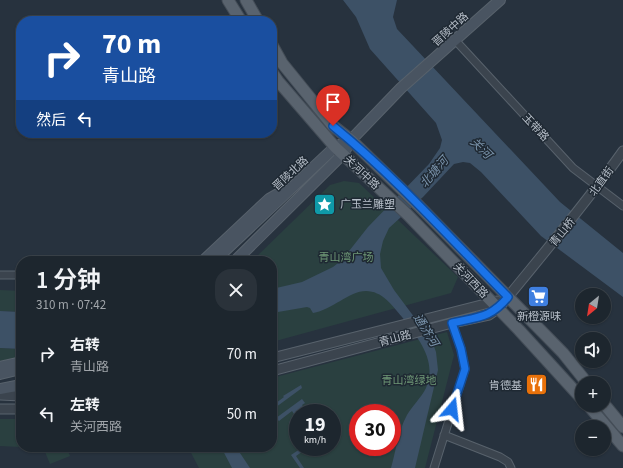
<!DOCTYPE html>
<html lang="zh">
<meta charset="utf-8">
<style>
:root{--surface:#1d262e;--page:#2a323a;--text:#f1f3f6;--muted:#a0a5aa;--line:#3b434a}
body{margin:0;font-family:"Source Sans 3","Noto Sans SC",sans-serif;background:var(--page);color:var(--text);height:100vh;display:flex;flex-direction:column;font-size:15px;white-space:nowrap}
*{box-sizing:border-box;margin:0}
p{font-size:13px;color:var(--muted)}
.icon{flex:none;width:22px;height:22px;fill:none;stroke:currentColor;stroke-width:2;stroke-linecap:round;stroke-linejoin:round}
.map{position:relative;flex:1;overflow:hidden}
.details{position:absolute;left:16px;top:256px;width:261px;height:196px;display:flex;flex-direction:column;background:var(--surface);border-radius:16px;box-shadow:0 1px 3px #0004,0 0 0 1px var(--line)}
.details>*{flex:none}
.banner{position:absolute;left:16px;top:16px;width:261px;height:122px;border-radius:16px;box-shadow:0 1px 3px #0004,0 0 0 1px var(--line);background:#1a4fa0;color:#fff;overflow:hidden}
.needle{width:26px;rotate:210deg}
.fabs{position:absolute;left:575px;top:288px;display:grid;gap:8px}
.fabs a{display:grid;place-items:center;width:36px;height:36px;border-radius:50%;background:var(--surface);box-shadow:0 1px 3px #0004,0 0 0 1px var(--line);font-size:20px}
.speed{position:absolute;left:289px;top:404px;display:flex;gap:8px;font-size:20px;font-weight:700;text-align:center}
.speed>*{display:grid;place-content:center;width:52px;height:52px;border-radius:50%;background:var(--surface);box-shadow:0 1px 3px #0004,0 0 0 1px var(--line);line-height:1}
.speed small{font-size:10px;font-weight:400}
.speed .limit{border:6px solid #d22;background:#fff;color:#111}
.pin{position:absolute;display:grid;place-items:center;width:34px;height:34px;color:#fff;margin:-41px -17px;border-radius:50% 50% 50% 0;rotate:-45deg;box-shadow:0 0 4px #0007}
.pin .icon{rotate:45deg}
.me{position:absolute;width:44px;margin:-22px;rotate:17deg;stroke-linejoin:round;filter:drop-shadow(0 0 3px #0008)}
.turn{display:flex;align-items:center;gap:14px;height:84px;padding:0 20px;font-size:18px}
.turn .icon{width:52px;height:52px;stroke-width:2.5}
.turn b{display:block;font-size:28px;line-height:34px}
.then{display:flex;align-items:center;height:38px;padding:0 20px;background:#0003;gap:8px;font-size:15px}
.round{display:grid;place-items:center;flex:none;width:42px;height:42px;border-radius:16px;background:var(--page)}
.headline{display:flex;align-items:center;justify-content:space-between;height:68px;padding:0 20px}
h1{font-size:24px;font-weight:600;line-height:30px}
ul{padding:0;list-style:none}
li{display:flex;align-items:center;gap:12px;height:60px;padding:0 20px}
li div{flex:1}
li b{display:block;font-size:15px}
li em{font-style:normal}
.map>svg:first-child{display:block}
.green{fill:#2a4040;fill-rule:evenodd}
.water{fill:#3d5166}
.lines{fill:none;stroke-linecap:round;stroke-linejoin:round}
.minor-casing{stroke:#58626c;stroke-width:9}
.tertiary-casing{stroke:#58626c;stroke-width:11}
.secondary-casing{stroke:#58626c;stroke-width:12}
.primary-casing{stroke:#444d57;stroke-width:13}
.minor{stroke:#3b444e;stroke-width:7}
.tertiary{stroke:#3b444e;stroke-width:9}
.secondary{stroke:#495461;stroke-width:10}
.primary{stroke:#59636e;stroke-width:11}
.route-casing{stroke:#114b97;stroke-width:10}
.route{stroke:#1a73e8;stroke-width:7}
.labels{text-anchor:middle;stroke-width:3;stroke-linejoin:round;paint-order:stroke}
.street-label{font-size:11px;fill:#b7bfc9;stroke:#1f2933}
.poi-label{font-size:11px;fill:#b7bfc9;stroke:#1f2933;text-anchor:start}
.park-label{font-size:11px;fill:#6f9876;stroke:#1f2933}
.water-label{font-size:12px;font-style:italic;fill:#7992aa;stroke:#1f2933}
</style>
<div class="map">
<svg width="623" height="468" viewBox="0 0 623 468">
<rect width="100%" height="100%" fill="#27323e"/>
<path class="green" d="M344,181L359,183L458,277L451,293L272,342V261H252L330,185Z
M0,290L21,291V312L0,311Z
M447,332L454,355L425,468H199L188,447H272V378ZM298,413H332V447H298ZM358,413H392V447H358Z
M0,348L21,349V357L0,361Z
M0,419H21V447L0,446Z
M43,447H66L70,456L50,464Z"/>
<path class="water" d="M343,0H397L393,17L397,29L560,202L623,253V297L541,236L481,172L470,163L463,162L454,164L423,197L389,228L383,241L380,254L381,268L394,290L432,341L436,352L438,370L415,468H391C396,451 398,431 407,415C412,406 421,398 426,388C438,360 417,337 402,317C392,305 382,291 366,291C349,291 332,310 313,313L310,308L307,307L272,313V289L302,282L333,267L342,260L368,227L429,164L440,148L442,140L436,123L370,49L356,17Z
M0,311L21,312V349L0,348Z
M301,385L302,388L272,410V406L284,397L283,396Z
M302,399L305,403L302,405L308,413H298V434L289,422L296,417L292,411L279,421L276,418Z
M221,447H236L250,468H232Z
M303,447H312L308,450L306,449L296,456L304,468H300L291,455Z"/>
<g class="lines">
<defs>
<path id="minor" d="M456,41L573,168L623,206
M0,275H21
M444,435L500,457L508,462L511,468
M434,468L465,369L461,349L452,323"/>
<path id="tertiary" d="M272,358L497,301
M272,371L452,323L489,315L499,308C541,256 584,206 623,151
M0,395L21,396
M0,409H21"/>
<path id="secondary" d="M203,261L269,199L283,191
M214,261L335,147L342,144
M235,261L343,154L351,140L401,88L500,0
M0,367L17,363
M0,374L21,369
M0,389L21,385"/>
<path id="primary" d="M228,0L241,21
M246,0L258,21
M272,45L282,63L333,126L351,140L419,206L563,353L587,383
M272,72L278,81L335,147L408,215L519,330L582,399
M604,404L623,427
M588,405L623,446"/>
</defs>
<use href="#minor" class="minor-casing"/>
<use href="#tertiary" class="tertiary-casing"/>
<use href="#secondary" class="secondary-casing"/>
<use href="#primary" class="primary-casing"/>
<use href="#minor" class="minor"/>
<use href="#tertiary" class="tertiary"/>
<use href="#secondary" class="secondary"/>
<use href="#primary" class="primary"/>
</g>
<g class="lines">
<defs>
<path id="route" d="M333,126C396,177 451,239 508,297C491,318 478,317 452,323L461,349L465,369L452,409"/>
</defs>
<use href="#route" class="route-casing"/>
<use href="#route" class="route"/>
</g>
<defs>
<symbol id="sight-square" viewBox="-11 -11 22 22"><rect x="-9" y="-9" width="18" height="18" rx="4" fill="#0f9aa8" stroke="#1f2933"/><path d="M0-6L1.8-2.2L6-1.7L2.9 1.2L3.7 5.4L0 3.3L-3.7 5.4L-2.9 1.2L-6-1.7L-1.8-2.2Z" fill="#fff"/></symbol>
<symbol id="supermarket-square" viewBox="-11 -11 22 22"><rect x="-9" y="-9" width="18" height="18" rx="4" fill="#3f7fe0" stroke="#1f2933"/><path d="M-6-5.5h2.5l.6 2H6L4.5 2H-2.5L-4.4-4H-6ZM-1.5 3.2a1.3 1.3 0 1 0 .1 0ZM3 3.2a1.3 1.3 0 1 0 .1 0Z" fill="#fff"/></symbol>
<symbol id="restaurant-square" viewBox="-11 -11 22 22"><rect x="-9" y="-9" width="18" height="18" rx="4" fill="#e8710a" stroke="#1f2933"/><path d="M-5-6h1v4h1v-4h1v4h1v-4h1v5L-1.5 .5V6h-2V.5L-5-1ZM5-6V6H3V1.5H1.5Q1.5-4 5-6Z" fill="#fff"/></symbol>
</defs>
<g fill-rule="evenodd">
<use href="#sight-square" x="312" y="192" width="25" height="25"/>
<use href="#supermarket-square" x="526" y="284" width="25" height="25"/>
<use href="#restaurant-square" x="524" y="372" width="25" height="25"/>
</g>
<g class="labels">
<g class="street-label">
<text transform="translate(450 29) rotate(-42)" y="4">晋陵中路</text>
<text transform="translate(536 127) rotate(47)" y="4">玉带路</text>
<text transform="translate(362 172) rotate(43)" y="4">关河中路</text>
<text transform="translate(290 173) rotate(-43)" y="4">晋陵北路</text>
<text transform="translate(601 181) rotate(-54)" y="4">北直街</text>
<text transform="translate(562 232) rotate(-51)" y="4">青山桥</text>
<text transform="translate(471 280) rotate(46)" y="4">关河西路</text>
<text transform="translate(395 338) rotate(-15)" y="4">青山路</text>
</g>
<g class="poi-label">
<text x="340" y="208">广玉兰雕塑</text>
<text x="539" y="320" text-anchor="middle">新橙源味</text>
<text x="522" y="389" text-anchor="end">肯德基</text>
</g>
<g class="park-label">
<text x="346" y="261">青山湾广场</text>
<text x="409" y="384">青山湾绿地</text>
</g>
<g class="water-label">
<text transform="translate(481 148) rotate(44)" y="4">关河</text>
<text transform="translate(434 172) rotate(-49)" y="4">北塘河</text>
<text transform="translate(426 330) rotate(58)" y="4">通济河</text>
</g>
</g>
</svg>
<div class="fabs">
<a><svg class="needle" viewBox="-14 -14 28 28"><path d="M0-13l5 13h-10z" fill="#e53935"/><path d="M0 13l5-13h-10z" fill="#a0a5aa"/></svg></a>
<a><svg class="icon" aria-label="sound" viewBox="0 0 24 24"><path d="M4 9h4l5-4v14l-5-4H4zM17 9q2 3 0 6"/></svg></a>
<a>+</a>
<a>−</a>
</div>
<div class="speed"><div>19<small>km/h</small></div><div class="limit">30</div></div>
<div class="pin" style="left:333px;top:126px;background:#d93025"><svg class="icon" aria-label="arrive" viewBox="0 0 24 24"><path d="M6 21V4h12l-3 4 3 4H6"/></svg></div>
<svg class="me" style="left:452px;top:409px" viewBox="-20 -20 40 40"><path d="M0-17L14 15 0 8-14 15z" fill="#1a73e8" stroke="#fff" stroke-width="4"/></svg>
<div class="banner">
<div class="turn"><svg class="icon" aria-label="right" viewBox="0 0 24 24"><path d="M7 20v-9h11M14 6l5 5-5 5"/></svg><div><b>70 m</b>青山路</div></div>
<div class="then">然后<svg class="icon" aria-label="left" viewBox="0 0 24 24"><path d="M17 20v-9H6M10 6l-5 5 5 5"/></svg></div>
</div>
<section class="details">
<div class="headline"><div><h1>1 分钟</h1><p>310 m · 07:42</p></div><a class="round"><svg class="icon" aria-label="close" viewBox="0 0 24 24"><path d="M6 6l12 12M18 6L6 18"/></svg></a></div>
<ul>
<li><svg class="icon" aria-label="right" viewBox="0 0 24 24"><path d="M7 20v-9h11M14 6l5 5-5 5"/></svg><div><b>右转</b><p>青山路</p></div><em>70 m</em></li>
<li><svg class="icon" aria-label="left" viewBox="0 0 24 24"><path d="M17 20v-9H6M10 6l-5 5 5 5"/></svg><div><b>左转</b><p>关河西路</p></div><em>50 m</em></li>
</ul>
</section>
</div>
